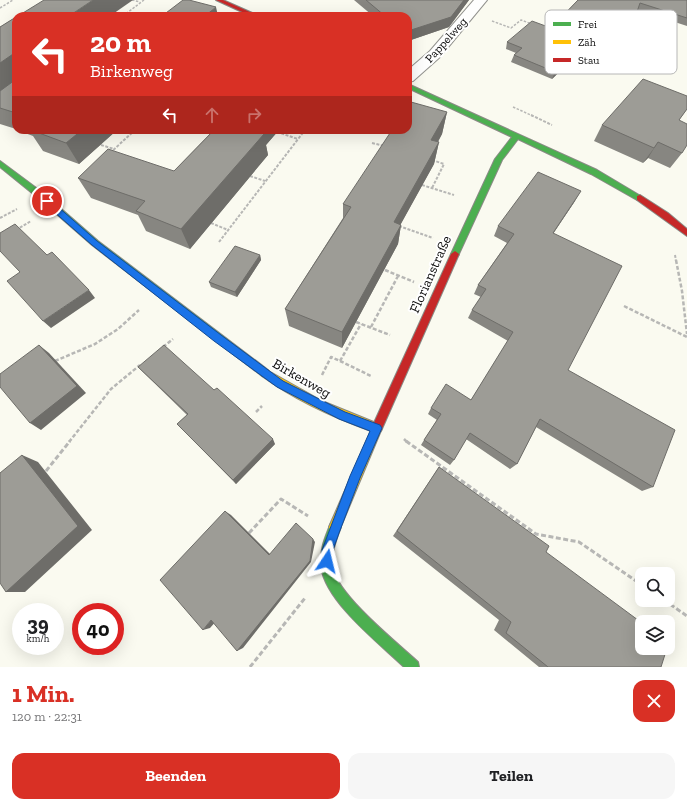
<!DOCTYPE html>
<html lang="de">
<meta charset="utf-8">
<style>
:root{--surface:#fff;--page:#f6f6f6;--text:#202124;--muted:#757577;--accent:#d93025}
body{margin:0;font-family:"Zilla Slab",serif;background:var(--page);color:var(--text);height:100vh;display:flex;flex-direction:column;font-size:15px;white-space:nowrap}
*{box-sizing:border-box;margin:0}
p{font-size:13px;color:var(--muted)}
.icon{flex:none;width:22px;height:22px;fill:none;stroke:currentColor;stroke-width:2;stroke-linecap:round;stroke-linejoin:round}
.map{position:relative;height:667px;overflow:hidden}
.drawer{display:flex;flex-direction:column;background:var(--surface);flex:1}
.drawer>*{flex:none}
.guide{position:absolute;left:12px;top:12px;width:400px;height:122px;border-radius:12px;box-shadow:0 4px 16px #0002;background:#d93025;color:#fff;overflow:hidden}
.buttons{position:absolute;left:635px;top:567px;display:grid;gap:8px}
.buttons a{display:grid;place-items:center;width:40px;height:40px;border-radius:8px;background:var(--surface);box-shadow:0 4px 16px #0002;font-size:20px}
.speed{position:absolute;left:12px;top:603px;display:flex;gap:8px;font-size:20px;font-weight:700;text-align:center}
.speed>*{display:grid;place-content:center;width:52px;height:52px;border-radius:50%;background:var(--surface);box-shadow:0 4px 16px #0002;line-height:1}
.speed small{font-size:10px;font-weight:400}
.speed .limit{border:6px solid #d22;background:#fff;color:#111}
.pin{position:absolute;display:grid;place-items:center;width:34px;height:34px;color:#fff;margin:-17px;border:2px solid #fff;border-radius:50%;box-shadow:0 1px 4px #0007}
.me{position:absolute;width:44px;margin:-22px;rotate:10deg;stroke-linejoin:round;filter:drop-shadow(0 0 3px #0008)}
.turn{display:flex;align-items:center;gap:14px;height:84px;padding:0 12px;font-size:18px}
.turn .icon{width:52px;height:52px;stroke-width:2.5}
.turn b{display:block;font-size:28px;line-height:34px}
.lanes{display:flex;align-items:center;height:38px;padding:0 12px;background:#0003;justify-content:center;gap:20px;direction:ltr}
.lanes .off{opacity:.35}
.round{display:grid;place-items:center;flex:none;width:42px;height:42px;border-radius:12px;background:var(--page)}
.head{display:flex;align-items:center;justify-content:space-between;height:68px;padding:0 12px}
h1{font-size:24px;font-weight:800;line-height:30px;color:var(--accent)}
.cta{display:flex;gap:8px;margin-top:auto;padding:8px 12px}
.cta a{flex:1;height:46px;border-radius:12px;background:var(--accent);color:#fff;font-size:16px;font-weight:800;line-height:46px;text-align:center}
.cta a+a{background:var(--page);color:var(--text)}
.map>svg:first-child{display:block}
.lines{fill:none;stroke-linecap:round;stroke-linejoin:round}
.street-casing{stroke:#93938f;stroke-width:2}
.fast-casing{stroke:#8a8a85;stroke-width:2}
.slow-casing{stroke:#8a8a85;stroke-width:2}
.jam-casing{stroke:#8a8a85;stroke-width:2}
.path-far3{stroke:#b7b7b5;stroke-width:1.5;stroke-dasharray:2.5 1.5;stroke-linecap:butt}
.path-far2{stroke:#b7b7b5;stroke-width:2;stroke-dasharray:3 1.5;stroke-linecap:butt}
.path-far1{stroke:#b7b7b5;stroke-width:2.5;stroke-dasharray:4 2;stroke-linecap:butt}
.path{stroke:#b7b7b5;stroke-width:3;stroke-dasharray:5 2.5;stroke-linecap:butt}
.street{fill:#fefefd;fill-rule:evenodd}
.fast{fill:#4caf50;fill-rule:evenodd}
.slow{fill:#ffc107;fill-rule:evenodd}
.jam{fill:#c62828;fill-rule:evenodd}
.wall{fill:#878681}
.shaded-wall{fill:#6e6d69}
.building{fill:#9d9c96;stroke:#6e6d69}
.route{fill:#1a73e8;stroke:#114b97}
.labels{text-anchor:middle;stroke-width:4;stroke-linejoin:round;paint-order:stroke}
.far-street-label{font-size:12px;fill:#0c0c0c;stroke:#fff}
.street-label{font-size:14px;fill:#0c0c0c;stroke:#fff}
.key{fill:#fff;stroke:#b6b6b6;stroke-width:1}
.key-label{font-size:11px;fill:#0c0c0c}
</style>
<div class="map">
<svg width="687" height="667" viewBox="0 0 687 667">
<rect width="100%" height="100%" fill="#fafaf0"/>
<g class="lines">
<defs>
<path id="street" d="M474,0H487L440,57L413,81L408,82V70L430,51Z"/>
<path id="fast" d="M408,84L597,170L644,198L643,200H637L591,174L518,139L502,160L458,256H452L451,254L495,159L512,137L408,88Z
M0,161L43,193L98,241L268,370L270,373L268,376L265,377L262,376L92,245L37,197L0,167Z
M335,521L339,523L341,527C336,540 330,555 333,569C339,596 396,642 418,662L419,667H404C379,643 326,602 321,567C319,552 325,537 331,523Z"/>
<path id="slow" d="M265,369L322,401L381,425L382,428L339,531L335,533L331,531L329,527L371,431C332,417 295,400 262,376L260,373L262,370Z"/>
<path id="jam" d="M216,0H223L259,16H251Z
M640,195L668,213L687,229V236L637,200V196Z
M455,251L459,254L381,431L377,433L373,431L372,428L373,425L451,254Z"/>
</defs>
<use href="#street" class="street-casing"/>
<use href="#fast" class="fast-casing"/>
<use href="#slow" class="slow-casing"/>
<use href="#jam" class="jam-casing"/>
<path class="path-far3" d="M132,0L140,2
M0,8L13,0
M123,16L144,0
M492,21L511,28L521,20L532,24
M513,107L533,116"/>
<path class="path-far2" d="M531,115L552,125
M277,132L298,139
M372,143L385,146
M101,145L114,149
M110,153L135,130
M432,160L444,164L432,188
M250,176L265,181
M422,185L454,195
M0,218L17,209
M211,223L228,230
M399,226L433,238
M16,230L31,221
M219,242L305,130
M675,255L676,261"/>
<path class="path-far1" d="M676,260L682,291L687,334
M385,270L414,282
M624,306L687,337
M356,322L390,335
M371,327L398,276
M163,347L173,339
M55,361L95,344L118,329L139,310
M340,361L371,376
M322,375L331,357L340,361L361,324
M256,412L262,406
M404,439L407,442
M69,442L111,389L140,365"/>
<path class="path" d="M406,441L536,534L579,542L642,585
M46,471L70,441
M249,533L281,499L308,516
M664,600L687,616
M250,667L305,598"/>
<use href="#street" class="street"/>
<use href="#fast" class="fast"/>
<use href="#slow" class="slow"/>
<use href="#jam" class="jam"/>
</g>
<path class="wall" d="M354,0H469L449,27L408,41V16H373Z
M578,0H687V26L638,10L623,51L609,65L579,53L552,79L511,62L514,55L516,53L506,49L507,42L551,28Z
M16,17V129L0,124V27Z
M687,96V109L679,120L682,153L670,168L648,158L643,163L594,141L602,125Z
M447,112L442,134L438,142H439L434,164L400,225H401L398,244L342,348L289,326L285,309L343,218V204Z
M17,130H117L79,164L43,151L33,136Z
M214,130H279L266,145L268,155L190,249L146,231L138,215L91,198L78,178L174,171Z
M575,201L553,233L568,370L653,487L642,491L536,427L517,464L510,469L466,439L454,460L450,465L421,445L424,440L437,420L428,414L431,408L471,400L508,341L468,318L472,310L481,297L474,294L478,285L507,243L494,236L498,226Z
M260,255L261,260L237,297L211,287L209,282Z
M138,367L275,444L236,484L177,424L187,415L144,373Z
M439,467L546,552L661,667H539L494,630L499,620L393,536Z"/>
<path class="shaded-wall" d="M93,0H133L110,16H69Z
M464,0H469L449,27L408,41V31Z
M216,7L218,16H205Z
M626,44L623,51L609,65L612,58Z
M581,47L579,53L552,79L555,72Z
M16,52V83L0,94V63Z
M447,112L442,134L427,161L431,140Z
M82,130H117L79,164L66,143Z
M257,130H279L266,145L268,155L190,249L181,229Z
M439,142L434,164L391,242L394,222Z
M658,142L648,158L643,163L654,148Z
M581,191L575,201L547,243L553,233Z
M401,225L398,244L342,348V332Z
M260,255L261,260L237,297L235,292Z
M89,290L95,298L51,328L43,321Z
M39,345L49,353L86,393L41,430L30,423Z
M273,439L275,444L236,484L233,480Z
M22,455L38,462L92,530L25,592H6Z
M225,511L231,515L273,557L269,555Z
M313,539L315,542L311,562L243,648L237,651Z
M218,619L210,628L203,630L211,620Z"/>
<path class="building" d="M44,0H93L69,16H18Z
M183,0H189L216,7L205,16H162Z
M366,0H464L451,17L408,31V16H385Z
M578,0H687V18L640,3L626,44L612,58L581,47L555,72L514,55L522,48L507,42L532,21L551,28Z
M16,17V52L0,63V27Z
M643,79L687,96V109L679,120L687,124V145L682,153L658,142L654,148L602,125Z
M15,80L16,81V113L0,108V91Z
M411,102L447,112L431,140L439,142L394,222L401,225L342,332L285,309L351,207L343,204L392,130H408V106Z
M31,130H82L66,143Z
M214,130H257L256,131L264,134L181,229L136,211L145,201L78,178L108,149L174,171Z
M538,172L581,191L553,233L622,266L568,370L675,430L653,487L540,419L517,464L470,433L454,460L424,440L441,414L431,408L446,384L471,400L513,332L472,310L486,289L478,285L514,234L498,226Z
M15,224L47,255L52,252L89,290L43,321L7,281L20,272L0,251V233Z
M235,246L260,255L235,292L209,282Z
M39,345L77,386L30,423L0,387V374Z
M164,345L214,390L217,388L273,439L233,480L177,424L188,414L138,367Z
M22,455L78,526L6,592L0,583V473Z
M439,467L549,546L546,552L642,623V648H667L661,667H548L506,633L511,622L397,531Z
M225,511L269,555L296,523L313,539L310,561L237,651L211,620L203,630L160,580Z"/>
<path class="route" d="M44,199H49L97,241L221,335L283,381L345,412L380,425L382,428L360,478L339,533L333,550L331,565L327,567L323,565L321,561L322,550L350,476L370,431L339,419L277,387L214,341L92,245L44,203Z"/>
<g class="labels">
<g class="far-street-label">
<text transform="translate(446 40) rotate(-48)" y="4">Pappelweg</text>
</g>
<g class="street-label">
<text transform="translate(430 274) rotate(-66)" y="5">Florianstraße</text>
<text transform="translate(302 378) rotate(30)" y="5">Birkenweg</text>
</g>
</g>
<rect x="545" y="10" width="132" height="64" rx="6" class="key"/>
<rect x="553" y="22" width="18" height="4" fill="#4caf50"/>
<rect x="553" y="40" width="18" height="4" fill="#ffc107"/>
<rect x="553" y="58" width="18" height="4" fill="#c62828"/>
<g class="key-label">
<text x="578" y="28">Frei</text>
<text x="578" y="46">Zäh</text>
<text x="578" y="64">Stau</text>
</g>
</svg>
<div class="buttons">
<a><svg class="icon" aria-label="search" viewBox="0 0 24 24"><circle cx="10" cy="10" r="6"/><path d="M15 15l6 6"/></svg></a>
<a><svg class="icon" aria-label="layers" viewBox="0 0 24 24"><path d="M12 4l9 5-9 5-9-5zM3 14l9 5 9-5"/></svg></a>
</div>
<div class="speed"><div>39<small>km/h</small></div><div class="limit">40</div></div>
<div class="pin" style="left:47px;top:201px;background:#d93025"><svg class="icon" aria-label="arrive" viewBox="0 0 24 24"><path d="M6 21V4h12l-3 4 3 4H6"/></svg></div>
<svg class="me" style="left:327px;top:561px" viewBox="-20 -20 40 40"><path d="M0-17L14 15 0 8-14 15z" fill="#1a73e8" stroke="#fff" stroke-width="4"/></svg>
<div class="guide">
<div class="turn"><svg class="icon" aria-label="left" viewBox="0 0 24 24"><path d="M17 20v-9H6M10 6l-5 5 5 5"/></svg><div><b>20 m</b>Birkenweg</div></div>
<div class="lanes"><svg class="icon" aria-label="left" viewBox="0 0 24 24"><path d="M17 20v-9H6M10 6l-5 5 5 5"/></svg><svg class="icon off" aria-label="ahead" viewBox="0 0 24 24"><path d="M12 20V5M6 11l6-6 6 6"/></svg><svg class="icon off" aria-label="right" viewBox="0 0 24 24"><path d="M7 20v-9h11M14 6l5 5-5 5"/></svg></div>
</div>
</div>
<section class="drawer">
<div class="head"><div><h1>1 Min.</h1><p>120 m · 22:31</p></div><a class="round" style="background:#d93025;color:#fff"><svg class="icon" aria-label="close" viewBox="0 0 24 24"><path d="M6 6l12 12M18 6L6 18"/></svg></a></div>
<div class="cta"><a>Beenden</a><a>Teilen</a></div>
</section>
